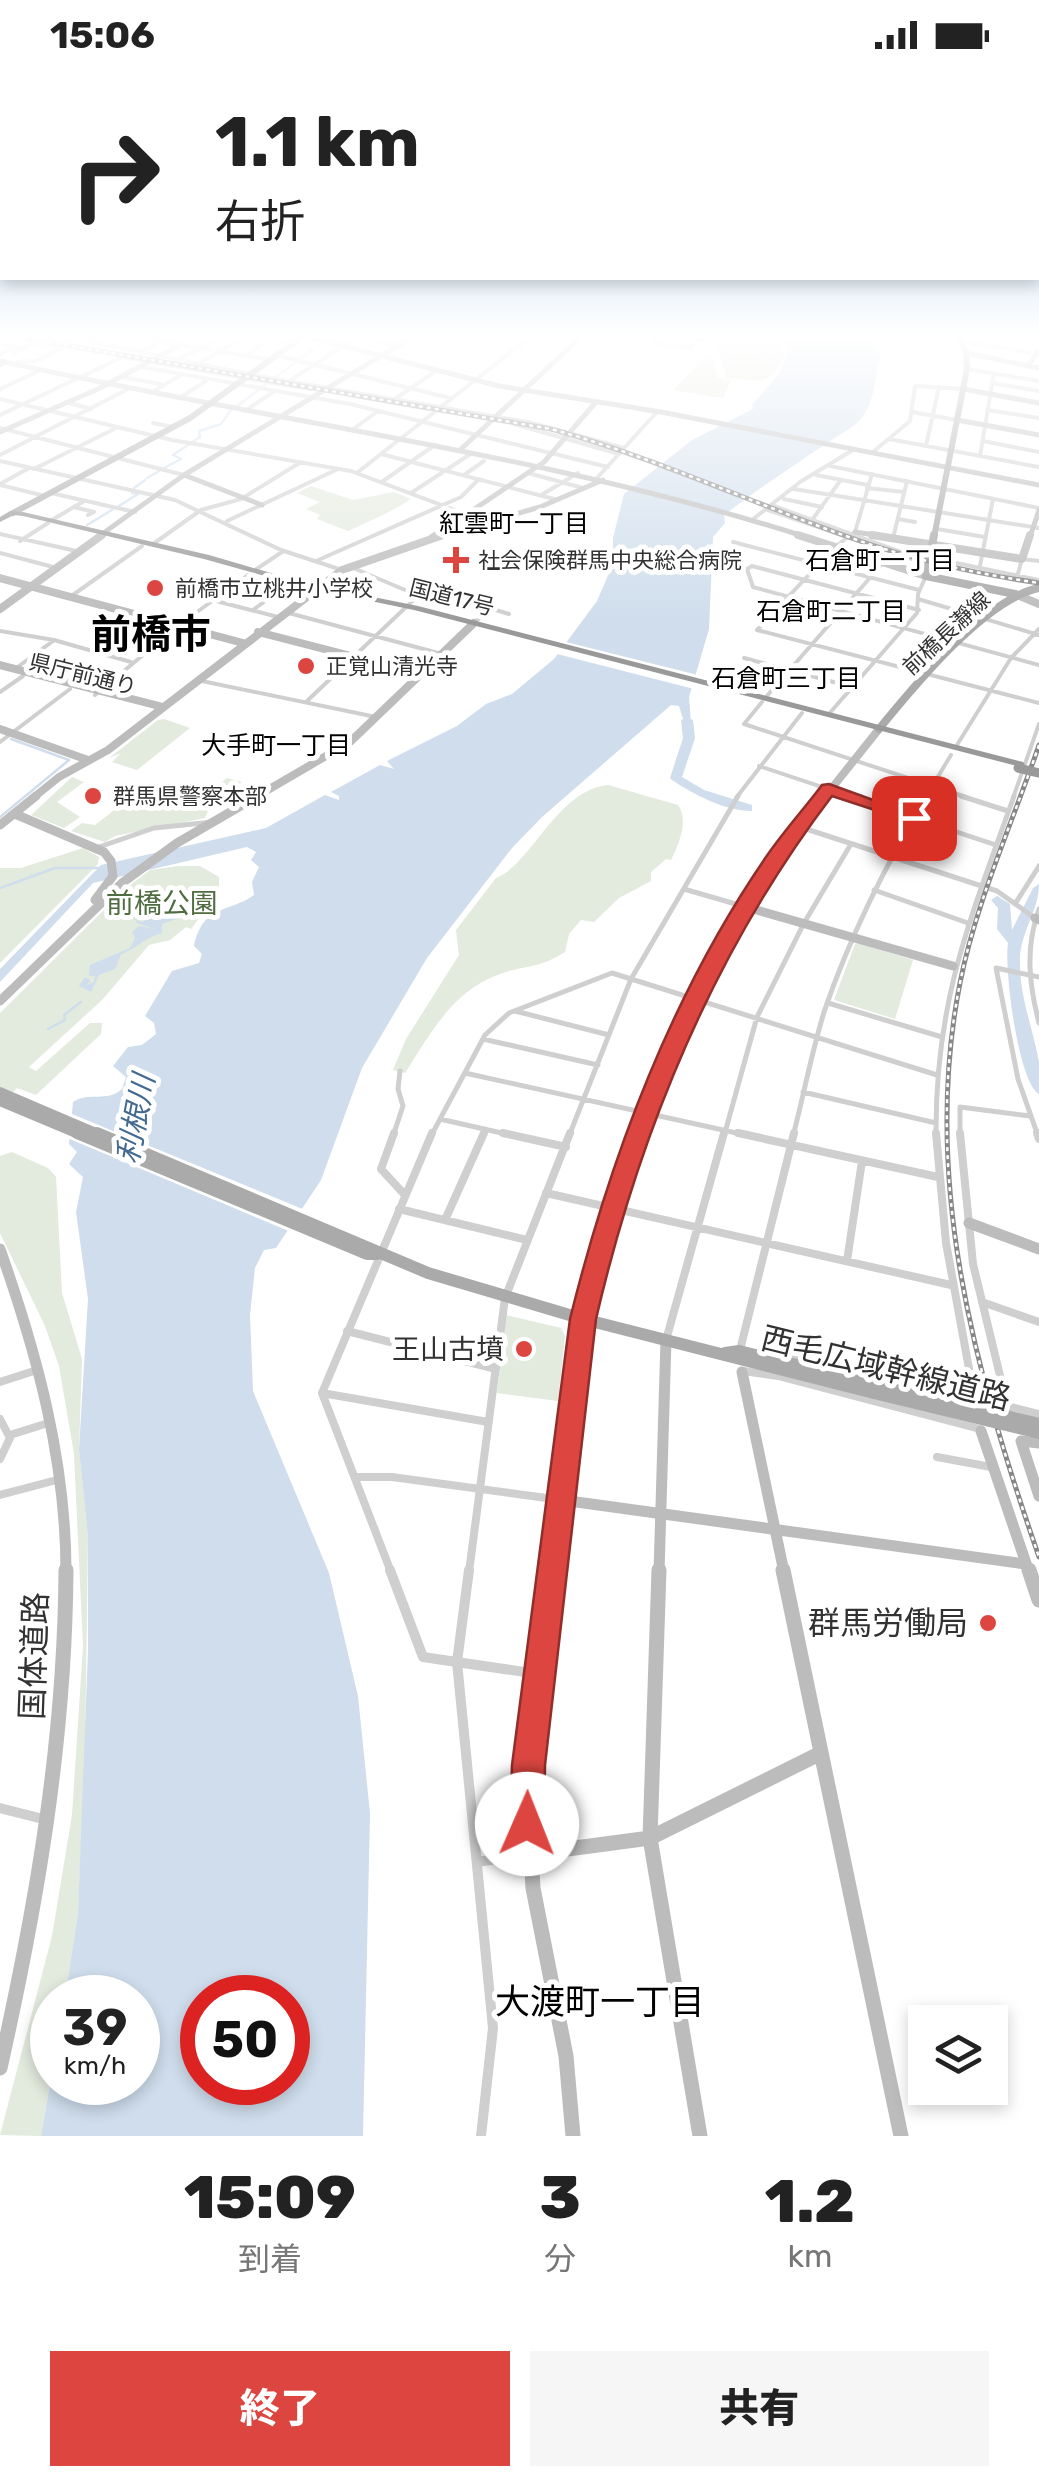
<!DOCTYPE html>
<html lang="ja">
<meta charset="utf-8">
<style>
:root{--surface:#fff;--page:#f6f6f6;--text:#222;--muted:#767676;--accent:#dd4640}
body{margin:0;font-family:Rubik,"Noto Sans JP",sans-serif;background:var(--page);color:var(--text);height:100vh;display:flex;flex-direction:column;font-size:38px;white-space:nowrap}
*{box-sizing:border-box;margin:0}
p{font-size:32px;color:var(--muted)}
.icon{flex:none;width:55px;height:55px;fill:none;stroke:currentColor;stroke-width:2;stroke-linecap:round;stroke-linejoin:round}
.map{position:relative;height:2066px;overflow:hidden}
.sheet{display:flex;flex-direction:column;background:var(--surface);flex:1}
.sheet>*{flex:none}
.guide{position:absolute;left:0px;top:0px;width:1040px;height:210px;box-shadow:0 5px 15px #0003;background:#fff;color:var(--text);overflow:hidden}
.tools{position:absolute;left:908px;top:1935px;display:grid;gap:20px}
.tools a{display:grid;place-items:center;width:100px;height:100px;border-radius:0px;background:var(--surface);box-shadow:0 5px 15px #0003;font-size:50px}
.speed{position:absolute;left:30px;top:1905px;display:flex;gap:20px;font-size:50px;font-weight:700;text-align:center}
.speed>*{display:grid;place-content:center;width:130px;height:130px;border-radius:50%;background:var(--surface);box-shadow:0 5px 15px #0003;line-height:1}
.speed small{font-size:25px;font-weight:400}
.speed .limit{border:15px solid #d22;background:#fff;color:#111}
.pin{position:absolute;display:grid;place-items:center;width:85px;height:85px;color:#fff;margin:-42px;border-radius:20px;box-shadow:0 5px 15px #0006}
.me{position:absolute;width:110px;margin:-55px;rotate:1deg;stroke-linejoin:round;filter:drop-shadow(0 0 8px #0008)}
.turn{display:flex;align-items:center;gap:35px;height:210px;padding:0 50px;font-size:45px}
.turn .icon{width:130px;height:130px;stroke-width:2.5}
.turn b{display:block;font-size:70px;line-height:85px}
.eta{display:flex;justify-content:space-evenly;align-items:center;height:170px;text-align:center}
.eta b{font-size:60px;font-weight:800;line-height:70px}
.button{display:flex;gap:20px;margin-top:auto;padding:20px 50px}
.button a{flex:1;height:115px;border-radius:0px;background:var(--accent);color:#fff;font-size:40px;font-weight:800;line-height:115px;text-align:center}
.button a+a{background:var(--page);color:var(--text)}
.status{display:flex;justify-content:space-between;align-items:center;height:70px;padding:0 50px;background:var(--surface);direction:ltr}
.status svg{height:28px;fill:currentColor}
.map>svg:first-child{display:block}
.green{fill:#e3eade}
.water{fill:#cfddec;fill-rule:evenodd}
.pier{fill:#fff}
.lines{fill:none;stroke-linecap:round;stroke-linejoin:round}
.stream{stroke:#cfddec;stroke-width:2.5}
.river{fill:#cfddec;fill-rule:evenodd}
.street-tunnel{stroke:#d6d6d6;stroke-width:4;stroke-dasharray:4 1;stroke-linecap:butt}
.street-far3{stroke:#cfcfcf;stroke-width:4}
.street-far2{stroke:#cfcfcf;stroke-width:5}
.street-far1{stroke:#cfcfcf;stroke-width:8}
.street{stroke:#cfcfcf;stroke-width:10}
.secondary-far4{stroke:#bcbcbc;stroke-width:5}
.secondary-far3{stroke:#bcbcbc;stroke-width:8}
.secondary-far2{stroke:#bcbcbc;stroke-width:9}
.secondary-far1{stroke:#bcbcbc;stroke-width:11}
.secondary{stroke:#bcbcbc;stroke-width:15}
.primary-far3{stroke:#aaa;stroke-width:6}
.primary-far2{stroke:#aaa;stroke-width:8}
.primary-far1{stroke:#aaa;stroke-width:10}
.primary{stroke:#aaa;stroke-width:12}
.highway{fill:#999;fill-rule:evenodd}
.rail-casing{stroke:#878787;stroke-width:5}
.rail{stroke:#fff;stroke-width:2.5;stroke-dasharray:4;stroke-linecap:butt}
.primary-bridge{stroke:#aaa;stroke-width:12}
.highway-bridge{stroke:#999;stroke-width:9}
.route{fill:#dd4640;stroke:#902e2a;stroke-width:2.5}
.poi-dot{fill:#dd4640;stroke:#fff;stroke-width:4}
.labels{text-anchor:middle;stroke-width:10;stroke-linejoin:round;paint-order:stroke}
.far-poi-label{font-size:22px;fill:#323232;stroke:#fff;text-anchor:start}
.far-street-label{font-size:22px;fill:#323232;stroke:#fff}
.far-neighbourhood-label{font-size:25px;fill:#000;stroke:#fff}
.park-label{font-size:28px;fill:#506c41;stroke:#fff}
.poi-label{font-size:28px;fill:#323232;stroke:#fff;text-anchor:end}
.water-label{font-size:30px;font-style:italic;fill:#436a91;stroke:#fff}
.near-street-label{font-size:32px;fill:#323232;stroke:#fff}
.near-poi-label{font-size:32px;fill:#323232;stroke:#fff;text-anchor:end}
.near-neighbourhood-label{font-size:35px;fill:#000;stroke:#fff}
.far-town-label{font-size:40px;font-weight:bold;fill:#000;stroke:#fff}
</style>
<div class="status"><b>15:06</b><svg viewBox="0 0 49 12"><path d="M0 12V9h3v3zM5 12V6h3v6zM10 12V3h3v9zM15 12V0h3v12zM26 1h20v11H26zM47 4h2v5h-2z"/></svg></div>
<div class="map">
<svg width="1039" height="2066" viewBox="0 0 1039 2066">
<rect width="100%" height="100%" fill="#fff"/>
<path class="green" d="M706,264H773L785,283C771,319 760,310 726,308L720,284Z
M708,285L712,286L718,308L731,310L723,328L673,320Z
M311,416L353,430L394,422L411,429C390,443 365,453 348,461L317,449L320,445L306,439L320,432L297,423Z
M164,649L190,658L137,700L112,692L121,683L109,688L158,650Z
M72,707L84,712L57,732L80,747L64,758L31,745Z
M227,708L242,712L209,738L205,748L115,766L105,772L71,761L82,753L95,755L122,734L199,730Z
M608,715L678,735C689,750 679,774 671,790L666,789L651,802V811L619,828L594,852L581,850L569,864L565,882C536,900 528,894 500,904C452,921 431,963 405,1003L393,1000L406,969L459,885L456,860L496,808C531,795 557,720 608,715Z
M83,778L99,787L98,794L0,893V798H21Z
M178,796H200L219,807V816L204,829L202,844L191,859L186,857L170,870L149,875L102,930L29,997L36,1001L90,953H102L101,964L36,1025L17,1018L0,1036V943L125,819L150,800Z
M858,873L913,890L895,949L834,930L855,874Z
M12,1082L48,1098L56,1107L62,1223L82,1289L79,1379L88,1468L85,1685L78,1843L65,1927L52,1928V2002L41,2066L0,2065L52,1866L72,1745L83,1576L74,1384L59,1296L45,1256L0,1163V1086Z
M506,1245L561,1258L565,1266L558,1331L497,1323Z"/>
<path class="water" d="M780,264H864L881,284C873,309 877,336 855,355C810,384 765,414 724,445L725,453L713,467L709,559L689,627L692,666L689,668L679,636L671,635L542,747L512,778L427,888L362,998L321,1110L276,1178L264,1180L255,1198L250,1245L253,1321L329,1503L358,1626L370,1743L363,2066H41L52,2002V2012H138V1928L65,1927L78,1843L88,1580V1468L79,1379L88,1229L76,1142L83,1107L69,1094L77,1082L69,1074L73,1032C90,1021 106,1033 122,1019L126,1007L113,996L128,977L142,975L156,964L154,953L145,946L172,901L199,893L202,884L194,876C203,834 229,843 254,825L252,812L259,797L251,790L256,782L247,777L93,813L0,912V899L101,795L266,758L325,725L339,730V726L331,722L380,695L394,699L387,691L457,656L486,634L512,624L554,589L597,531L613,494V468L624,424L692,370L753,339L752,335C768,316 782,305 789,280ZM202,1928H288V2012H202Z
M163,825L182,833L184,840L179,848L162,854V863C143,868 140,877 121,884L115,899L99,905L91,922L79,916L85,907L91,911L85,916L94,912L95,906H89L90,895L130,878L135,868L132,862L139,856L154,859L137,853L131,843L137,838V851L143,852L148,848L137,833Z"/>
<path class="pier" d="M562,571L702,606L698,620L553,583Z
M67,1042L305,1140L291,1162L65,1067Z"/>
<g class="lines">
<path class="stream" d="M237,336L320,274
M164,398L181,389L173,385L200,367L199,361L221,354L231,340
M147,408L159,401
M134,418L145,410
M119,436L138,424L132,423
M87,455L112,440
M0,747L69,690L11,669
M0,818L55,798H100
M48,959L65,950L64,945L81,932"/>
<path class="river" d="M687,647L693,650L695,668L682,707L704,720L752,735V741C725,741 695,725 672,710L670,708L683,668L681,650Z
M1039,814C1039,841 1020,862 1020,890C1019,926 1033,958 1039,992C1039,1003 1039,1014 1039,1024C1018,1012 1004,899 1008,873L997,859L998,838L991,830L997,826L1010,834L1012,860L1033,818Z"/>
<path class="street-tunnel" d="M62,275L76,268"/>
<path class="street-far3" d="M60,264L89,271
M339,264L398,276
M632,264L658,268
M1033,264L1039,265
M247,266L294,274
M93,268L92,272L249,304
M961,271L1039,284
M653,273L661,265L707,271L701,264
M654,273L690,278L696,270
M0,274L21,278
M181,274L201,264
M180,275L272,290
M140,282L163,271
M14,283L32,273L62,278L36,291L18,292
M0,284L12,278
M275,285L450,328
M246,286L267,271
M175,291L228,264
M198,294L249,264
M142,297L350,334L608,397
M967,299L1039,311
M253,305L528,352L624,378
M123,307L165,315
M248,309L311,319
M289,311L362,264
M992,313L1039,321
M0,319L41,300
M151,323L179,306
M348,325L429,339
M179,328L206,311
M396,328L436,301
M0,329L172,370L351,401L489,453
M66,332L91,339
M987,340L1039,348
M245,341L273,322
M912,342L957,350
M0,345L123,287L244,308
M153,353L173,357
M514,354L619,384
M0,358L184,405
M352,360L378,341
M889,369L1039,397
M983,371L1039,382
M926,376L939,317
M873,382L910,351L915,316L963,319
M381,384L554,429
M0,385L128,319
M980,386L994,303
M0,391L175,430L281,480L342,500
M830,396L1039,438
M34,399L116,358
M358,402L534,264
M528,403L583,418
M872,404L855,462L836,476L757,560L1039,633
M464,405L484,391
M816,405L868,415
M597,408L656,343
M383,411L435,375
M0,414L29,398
M0,415L45,426
M867,418L904,422
M794,419L1039,458
M51,423L135,442
M411,423L472,383
M543,424L578,403
M784,429L822,437
M774,436L898,481L1039,510
M74,437L94,442L88,445
M768,440L930,495
M898,449L915,452
M52,450L84,431
M752,450L800,412L853,380
M812,450L840,411
M227,451L338,399
M937,459L985,467
M0,464L81,482
M893,468L907,411
M20,471L48,453
M733,472L919,520
M153,474L201,440L241,429L301,392
M0,483L57,498
M316,491L461,427L479,409
M351,497L405,520L433,521L509,544
M255,500L282,482
M979,501L993,429
M1017,507L1022,489L1039,491
M70,527L142,476
M918,529L1039,565
M216,531L278,547
M253,540L286,516
M919,540L752,496L747,499L753,517L1039,595
M285,542L442,584
M474,553L490,539
M0,561L54,570L131,592
M744,588L852,617
M15,599L53,571
M197,610L376,647
M0,622L23,606
M95,625L179,555L248,505
M766,627L882,494
M307,631L423,521
M762,632L744,654L969,728
M828,645L917,543L918,524L926,506
M0,672L70,619
M957,675L1011,588L1039,559
M759,696L855,728
M736,728L802,643
M925,728L951,685
M1013,728L1039,654"/>
<path class="street-far2" d="M848,726L996,775
M961,726L1008,741
M800,757L997,821L1035,848
M99,777L154,758L213,752
M684,819L746,837
M874,820L968,853
M1015,834L1039,796
M1039,839C1025,878 1029,914 1039,953
M828,933L942,967
M515,941L609,965
M483,969L598,995
M465,1003L750,1066
M803,1022L936,1053
M440,1049L515,1066
M393,1066L403,1036L398,1019L400,1001
M431,1066L485,965L509,943L612,903L937,1005
M483,1066L486,1059
M569,1066L631,909L738,726
M724,1066L757,947L804,853L851,774
M793,1066C804,1024 812,980 825,939C851,864 886,794 927,726
M936,1066C935,930 970,850 1014,726
M960,1066V1037L1030,1046
M1038,1066L1018,1009L996,898L1039,907"/>
<path class="street-far1" d="M394,1063L381,1099L404,1124
M503,1063L566,1077
M738,1063L938,1107
M936,1063L946,1173L976,1337
M960,1063L973,1194L1010,1347
M1037,1063L1039,1069
M546,1123L951,1215
M399,1139L527,1170
M445,1150L484,1063
M847,1191L862,1091
M982,1232L1039,1252
M347,1261L496,1299
M666,1270L724,1063
M740,1280L794,1063
M771,1282L975,1331
M743,1301L778,1306L980,1359
M0,1312L34,1301
M322,1323L488,1352
M1007,1336L1039,1344
M0,1349L10,1368L0,1389
M10,1365L45,1354
M937,1387L991,1397
M355,1407H392L561,1430
M0,1425L53,1411
M391,1502L322,1323L432,1063
M469,1502L505,1228L570,1063"/>
<path class="street" d="M390,1500L423,1587L538,1604
M469,1500L457,1592L493,1958L481,2066
M0,1738L47,1750
M477,1792L530,1784"/>
<path class="secondary-far4" d="M75,264L93,268L103,264
M296,264L499,316L661,342L1039,415
M966,283L1039,298
M0,291C269,351 544,383 806,467
M1028,296L1039,281
M963,319L1039,333
M957,350L1039,365
M0,362L100,318L180,275L133,264
M460,380L584,264
M184,405L262,435
M855,462L888,467
M98,467L184,405L417,264
M433,467L544,392L596,332
M434,467L540,437L603,410
M1030,467L1039,440"/>
<path class="secondary-far3" d="M798,465L926,506
M872,465L1022,489L1030,465
M432,468L437,465
M0,508L243,573
M1015,524L1039,534
M0,539L102,465
M258,562L355,587
M0,595L163,637
M0,659L88,690
M33,728L59,707L108,680L342,500L443,465
M254,728L350,672L474,553
M824,728L879,659"/>
<path class="secondary-far2" d="M15,744L104,782L111,791L113,806L95,830
M0,755L36,726
M746,837L953,896
M1035,848L1039,850
M0,931L122,813L177,773L258,726
M640,1066C681,941 744,828 826,726"/>
<path class="secondary-far1" d="M969,1153L1039,1179
M0,1179C37,1284 66,1390 66,1502
M742,1302L784,1502
M981,1361L1029,1502
M1039,1373L1021,1371L1039,1426
M562,1430L1025,1494
M554,1502L587,1227L641,1063
M659,1502L666,1270"/>
<path class="secondary" d="M554,1500L527,1720L533,1818L566,1986L573,2066
M659,1500L650,1768L700,2066
M783,1500L901,2066
M1029,1500L1039,1530
M530,1784L650,1768L821,1683
M0,1998C37,1833 65,1670 66,1500"/>
<path class="primary-far3" d="M0,294L4,292
M13,443L190,348L306,264
M934,467L967,299L966,283L957,264"/>
<path class="primary-far2" d="M934,465L926,506L1015,524
M879,659C914,616 985,529 1039,518"/>
<path class="primary-far1" d="M0,1022L103,1066
M0,1031L83,1066"/>
<path class="primary" d="M77,1063L367,1184H377
M97,1063L428,1203L583,1249L874,1323
M725,1283L739,1281L875,1314"/>
<path class="highway" d="M10,441L23,442L209,485L309,514L418,536L1023,692L1025,694L1020,697L1017,696L414,540L308,518L204,489L23,446L14,445L0,452V447Z"/>
<defs>
<path id="rail" d="M1,264L551,359C657,388 756,435 860,471C918,491 978,504 1039,513
M1039,675C1012,754 976,832 960,913C921,1110 975,1302 1039,1487"/>
</defs>
<use href="#rail" class="rail-casing"/>
<use href="#rail" class="rail"/>
<path class="primary-bridge" d="M875,1314L1039,1354
M874,1323L1039,1363"/>
<path class="highway-bridge" d="M1018,698L1039,703"/>
</g>
<linearGradient id="sky" x2="0" y2="1"><stop stop-color="#9ec4ea"/><stop offset="0.48" stop-color="#fff"/><stop offset="1" stop-color="#fff" stop-opacity="0"/></linearGradient>
<rect width="1039" height="554" fill="url(#sky)"/>
<path class="route" d="M829,714L923,748L914,753L832,726C714,881 640,1060 596,1249L545,1695L544,1754L539,1766L527,1771L515,1766L510,1754L512,1695L570,1249C610,1088 671,925 766,787C783,762 804,739 822,715Z"/>
<g class="poi-dot">
<path d="M451 475h10v10h10v10h-10v10h-10v-10h-10v-10h10z"/>
<circle cx="155" cy="518" r="10"/>
<circle cx="306" cy="596" r="10"/>
<circle cx="93" cy="726" r="10"/>
<circle cx="524" cy="1279" r="10"/>
<circle cx="988" cy="1553" r="10"/>
</g>
<g class="labels">
<g class="far-poi-label">
<text x="478" y="498">社会保険群馬中央総合病院</text>
<text x="175" y="526">前橋市立桃井小学校</text>
<text x="326" y="604">正覚山清光寺</text>
<text x="113" y="734">群馬県警察本部</text>
</g>
<g class="far-street-label">
<text transform="translate(452 527) rotate(14)" y="8">国道17号</text>
<text transform="translate(946 563) rotate(-43)" y="8">前橋長瀞線</text>
<text transform="translate(83 604) rotate(14)" y="8">県庁前通り</text>
</g>
<g class="far-neighbourhood-label">
<text x="514" y="462">紅雲町一丁目</text>
<text x="880" y="499">石倉町一丁目</text>
<text x="831" y="550">石倉町二丁目</text>
<text x="786" y="617">石倉町三丁目</text>
<text x="276" y="684">大手町一丁目</text>
</g>
<g class="park-label">
<text x="162" y="843">前橋公園</text>
</g>
<g class="poi-label">
<text x="504" y="1289">王山古墳</text>
</g>
<g class="water-label">
<text transform="translate(136 1049) rotate(-79)" y="10">利根川</text>
</g>
<g class="near-street-label">
<text transform="translate(886 1298) rotate(14)" y="11">西毛広域幹線道路</text>
<text transform="translate(34 1586) rotate(-88)" y="11">国体道路</text>
</g>
<g class="near-poi-label">
<text x="968" y="1564">群馬労働局</text>
</g>
<g class="near-neighbourhood-label">
<text x="600" y="1944">大渡町一丁目</text>
</g>
<g class="far-town-label">
<text x="151" y="578">前橋市</text>
</g>
</g>
</svg>
<div class="tools">
<a><svg class="icon" aria-label="layers" viewBox="0 0 24 24"><path d="M12 4l9 5-9 5-9-5zM3 14l9 5 9-5"/></svg></a>
</div>
<div class="speed"><div>39<small>km/h</small></div><div class="limit">50</div></div>
<div class="pin" style="left:914px;top:748px;background:#d93025"><svg class="icon" aria-label="arrive" viewBox="0 0 24 24"><path d="M6 21V4h12l-3 4 3 4H6"/></svg></div>
<svg class="me" style="left:527px;top:1754px" viewBox="-20 -20 40 40"><circle r="19" fill="#fff"/><path d="M0-13L10 11 0 6-10 11z" fill="#dd4640"/></svg>
<div class="guide">
<div class="turn"><svg class="icon" aria-label="right" viewBox="0 0 24 24"><path d="M7 20v-9h11M14 6l5 5-5 5"/></svg><div><b>1.1 km</b>右折</div></div>
</div>
</div>
<section class="sheet">
<div class="eta">
<div><b>15:09</b><p>到着</p></div>
<div><b>3</b><p>分</p></div>
<div><b>1.2</b><p>km</p></div>
</div>
<div class="button"><a>終了</a><a>共有</a></div>
</section>
